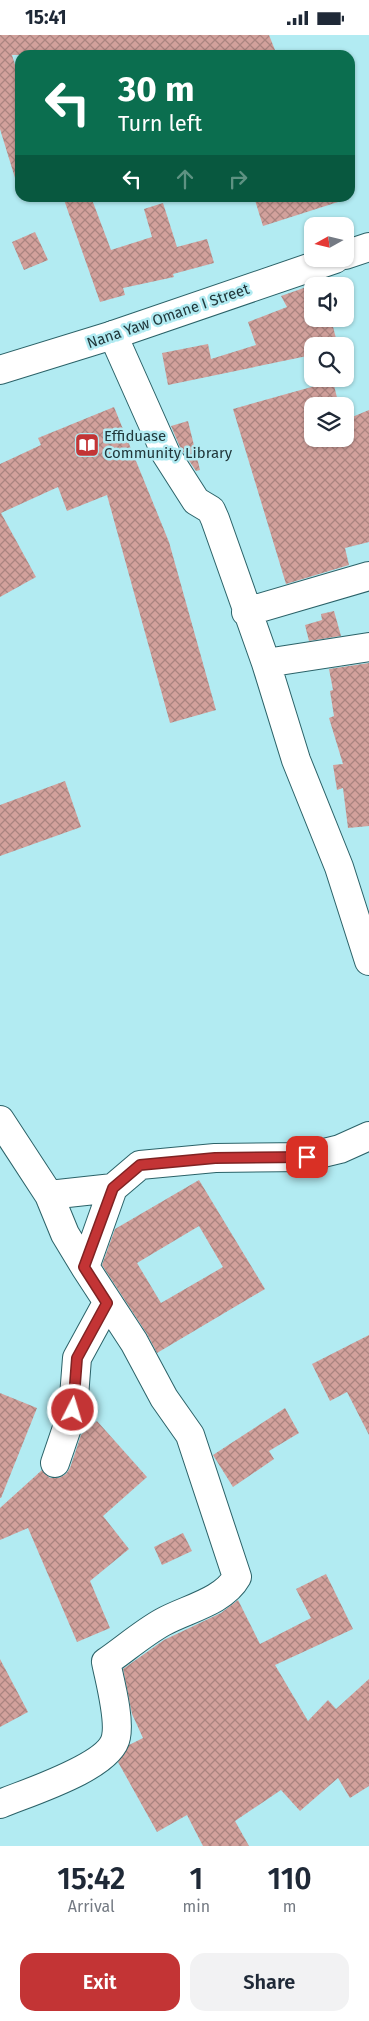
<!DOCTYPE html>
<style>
:root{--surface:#fff;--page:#f2f2f3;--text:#1f2937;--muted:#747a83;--accent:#c33435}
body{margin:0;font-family:"Fira Sans",sans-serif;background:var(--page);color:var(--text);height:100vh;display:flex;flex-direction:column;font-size:19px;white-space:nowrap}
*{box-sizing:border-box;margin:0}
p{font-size:16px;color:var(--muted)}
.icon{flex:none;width:28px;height:28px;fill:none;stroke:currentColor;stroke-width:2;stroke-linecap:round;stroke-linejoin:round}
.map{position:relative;height:1811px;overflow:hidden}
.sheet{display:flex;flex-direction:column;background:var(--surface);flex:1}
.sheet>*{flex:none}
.banner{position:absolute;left:15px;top:15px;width:340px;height:152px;border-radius:15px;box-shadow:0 1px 4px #0004;background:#0b6e4f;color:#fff;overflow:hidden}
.needle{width:32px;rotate:262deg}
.controls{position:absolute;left:304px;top:182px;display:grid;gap:10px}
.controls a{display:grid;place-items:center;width:50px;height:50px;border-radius:10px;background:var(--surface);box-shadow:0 1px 4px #0004;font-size:25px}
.pin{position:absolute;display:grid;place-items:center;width:42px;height:42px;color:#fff;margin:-21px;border-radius:10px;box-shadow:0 2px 8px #0006}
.me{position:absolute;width:55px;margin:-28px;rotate:5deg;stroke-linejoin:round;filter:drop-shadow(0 0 4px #0008)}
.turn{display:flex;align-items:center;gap:18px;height:105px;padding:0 20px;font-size:22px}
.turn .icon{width:65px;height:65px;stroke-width:2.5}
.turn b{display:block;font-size:35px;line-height:42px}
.lanes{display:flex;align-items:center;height:48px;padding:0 20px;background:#0003;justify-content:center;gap:25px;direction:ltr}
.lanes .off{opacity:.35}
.eta{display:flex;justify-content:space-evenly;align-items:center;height:85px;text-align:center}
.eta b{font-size:30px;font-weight:600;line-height:35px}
.action{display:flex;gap:10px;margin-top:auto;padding:10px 20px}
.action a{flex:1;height:58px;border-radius:15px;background:var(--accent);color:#fff;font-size:20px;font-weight:600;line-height:58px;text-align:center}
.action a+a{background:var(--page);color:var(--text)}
.status{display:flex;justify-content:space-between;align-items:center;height:35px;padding:0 25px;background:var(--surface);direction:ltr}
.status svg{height:14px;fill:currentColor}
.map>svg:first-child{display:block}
.building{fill:url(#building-cross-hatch);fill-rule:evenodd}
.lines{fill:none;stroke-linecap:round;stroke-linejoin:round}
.minor-casing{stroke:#2b6268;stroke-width:30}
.major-casing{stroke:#2b6268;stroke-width:30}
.minor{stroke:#fff;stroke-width:28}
.major{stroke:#fff;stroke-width:28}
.route-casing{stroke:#7f2222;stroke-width:12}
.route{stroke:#c33435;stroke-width:9}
.labels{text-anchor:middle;stroke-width:5;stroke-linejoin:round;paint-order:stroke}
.street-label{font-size:15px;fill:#21383b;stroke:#b2ebf2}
.poi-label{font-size:15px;fill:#21383b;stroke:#b2ebf2;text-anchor:start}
</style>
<div class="status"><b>15:41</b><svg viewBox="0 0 49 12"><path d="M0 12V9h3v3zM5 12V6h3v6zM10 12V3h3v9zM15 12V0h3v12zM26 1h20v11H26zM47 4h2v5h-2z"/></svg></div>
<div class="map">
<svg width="369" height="1811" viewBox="0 0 369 1811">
<defs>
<pattern id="building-cross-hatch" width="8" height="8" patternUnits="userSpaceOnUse" patternTransform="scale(1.25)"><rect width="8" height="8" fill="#d2a19c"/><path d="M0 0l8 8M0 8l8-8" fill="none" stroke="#aa8480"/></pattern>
</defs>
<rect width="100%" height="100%" fill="#b2ebf2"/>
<path class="building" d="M0,0H269L277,20H12L20,46V142L15,143L0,94Z
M63,162H91L111,215L152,202L144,174L163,168L177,212L207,204L214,228L173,239L174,242L123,253L125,260L100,267Z
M254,162H338V167L263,191Z
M35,197L48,225L24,235L12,207Z
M315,249L316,251H312V284H331L338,311H312V320L168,350L162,318L208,309L211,324L256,310L248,287L287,272L281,261Z
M333,346L339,371H312V404H345V385L369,375V507L345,513L349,530L286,549L233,374Z
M114,372L169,507L216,675L170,688L107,460L67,476L58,452L1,478L36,542L0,562V429L41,410L38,403Z
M188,386L200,435L196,436L180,412L171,391Z
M334,576L341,601L309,606L305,590L322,585L321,579Z
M369,628V791L348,793L343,753L337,755L333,730L343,729L329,683L334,681L330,656L333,655L329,634Z
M65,746L81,792L0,821V770Z
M199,1145L265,1254L157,1318L147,1299L102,1230L115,1194ZM199,1191L223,1232L161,1268L137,1228Z
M369,1300V1400L347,1357L330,1366L312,1329Z
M0,1358L37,1373L1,1463H0Z
M285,1373L299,1398L269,1416L274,1424L233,1452L213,1420Z
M97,1386L147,1442L103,1481L129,1514L90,1546L110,1593L77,1607L28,1493L0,1505V1473L42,1435L50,1443H59L66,1439L70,1433L81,1400Z
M183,1498L192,1516L162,1530L154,1512Z
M326,1539L353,1594L275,1630L308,1686L328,1665L336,1674L369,1644V1751L350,1763L338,1743L300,1776L281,1755L235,1786L249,1811H203L187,1780L157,1797L118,1727L129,1710L143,1703L132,1679L123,1634L164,1605L221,1578L238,1565L260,1609L311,1583L296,1554Z
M0,1624L28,1677L0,1692Z"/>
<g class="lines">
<defs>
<path id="minor" d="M113,300L166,419L196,466L211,475L215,484L266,628L296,725L339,832L369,926
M246,577L369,541
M266,628L369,612
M0,1085L49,1160L65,1199L85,1232L134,1307L164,1363L190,1400L237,1542C223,1567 186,1574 163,1587C143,1598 125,1614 106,1627C110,1647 120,1683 116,1702C111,1732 26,1758 0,1769
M49,1160L113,1153
M85,1232L113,1153L140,1130L215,1123L307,1122L340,1114L369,1101
M55,1428L73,1375L77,1323L107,1268"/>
<path id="major" d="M345,220L369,212
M0,335L113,300L335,224"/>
</defs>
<use href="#minor" class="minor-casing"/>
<use href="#major" class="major-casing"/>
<use href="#minor" class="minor"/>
<use href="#major" class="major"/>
</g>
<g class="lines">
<defs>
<path id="route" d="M73,1375L77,1323L107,1268L84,1232L113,1153L140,1130L215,1123L307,1122"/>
</defs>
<use href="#route" class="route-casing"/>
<use href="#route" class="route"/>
</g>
<defs>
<symbol id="library-square" viewBox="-11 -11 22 22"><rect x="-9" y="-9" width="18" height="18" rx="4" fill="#c33435" stroke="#b2ebf2"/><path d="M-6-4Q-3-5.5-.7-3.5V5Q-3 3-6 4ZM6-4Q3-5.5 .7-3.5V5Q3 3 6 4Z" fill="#fff"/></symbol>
</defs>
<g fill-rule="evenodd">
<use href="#library-square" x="73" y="396" width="28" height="28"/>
</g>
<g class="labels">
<g class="street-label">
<text transform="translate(168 281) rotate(-19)" y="5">Nana Yaw Omane I Street</text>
</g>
<g class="poi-label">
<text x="104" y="406">Effiduase<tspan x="104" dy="17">Community Library</tspan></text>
</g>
</g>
</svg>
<div class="controls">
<a><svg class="needle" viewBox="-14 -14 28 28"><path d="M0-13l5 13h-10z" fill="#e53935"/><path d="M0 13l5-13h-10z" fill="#747a83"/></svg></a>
<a><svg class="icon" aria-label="sound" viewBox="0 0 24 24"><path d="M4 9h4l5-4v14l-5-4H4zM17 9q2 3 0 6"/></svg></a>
<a><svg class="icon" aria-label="search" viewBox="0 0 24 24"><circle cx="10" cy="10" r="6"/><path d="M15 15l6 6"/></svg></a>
<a><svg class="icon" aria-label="layers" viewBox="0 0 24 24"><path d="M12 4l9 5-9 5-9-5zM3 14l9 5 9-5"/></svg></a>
</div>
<div class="pin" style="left:307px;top:1122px;background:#d93025"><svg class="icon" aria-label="arrive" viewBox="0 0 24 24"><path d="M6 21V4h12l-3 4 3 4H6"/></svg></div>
<svg class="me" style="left:73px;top:1375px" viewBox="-20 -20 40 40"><circle r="17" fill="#c33435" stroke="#fff" stroke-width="3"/><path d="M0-11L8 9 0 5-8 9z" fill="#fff"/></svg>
<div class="banner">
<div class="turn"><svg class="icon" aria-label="left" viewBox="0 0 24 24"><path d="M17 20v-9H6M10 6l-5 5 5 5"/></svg><div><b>30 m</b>Turn left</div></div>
<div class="lanes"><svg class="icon" aria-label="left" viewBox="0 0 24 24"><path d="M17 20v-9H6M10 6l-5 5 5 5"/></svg><svg class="icon off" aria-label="ahead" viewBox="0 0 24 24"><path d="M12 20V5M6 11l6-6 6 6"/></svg><svg class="icon off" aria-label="right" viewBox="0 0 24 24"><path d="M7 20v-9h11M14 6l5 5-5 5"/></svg></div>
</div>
</div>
<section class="sheet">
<div class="eta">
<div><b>15:42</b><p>Arrival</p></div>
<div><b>1</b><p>min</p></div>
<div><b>110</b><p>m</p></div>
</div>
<div class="action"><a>Exit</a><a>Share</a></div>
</section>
